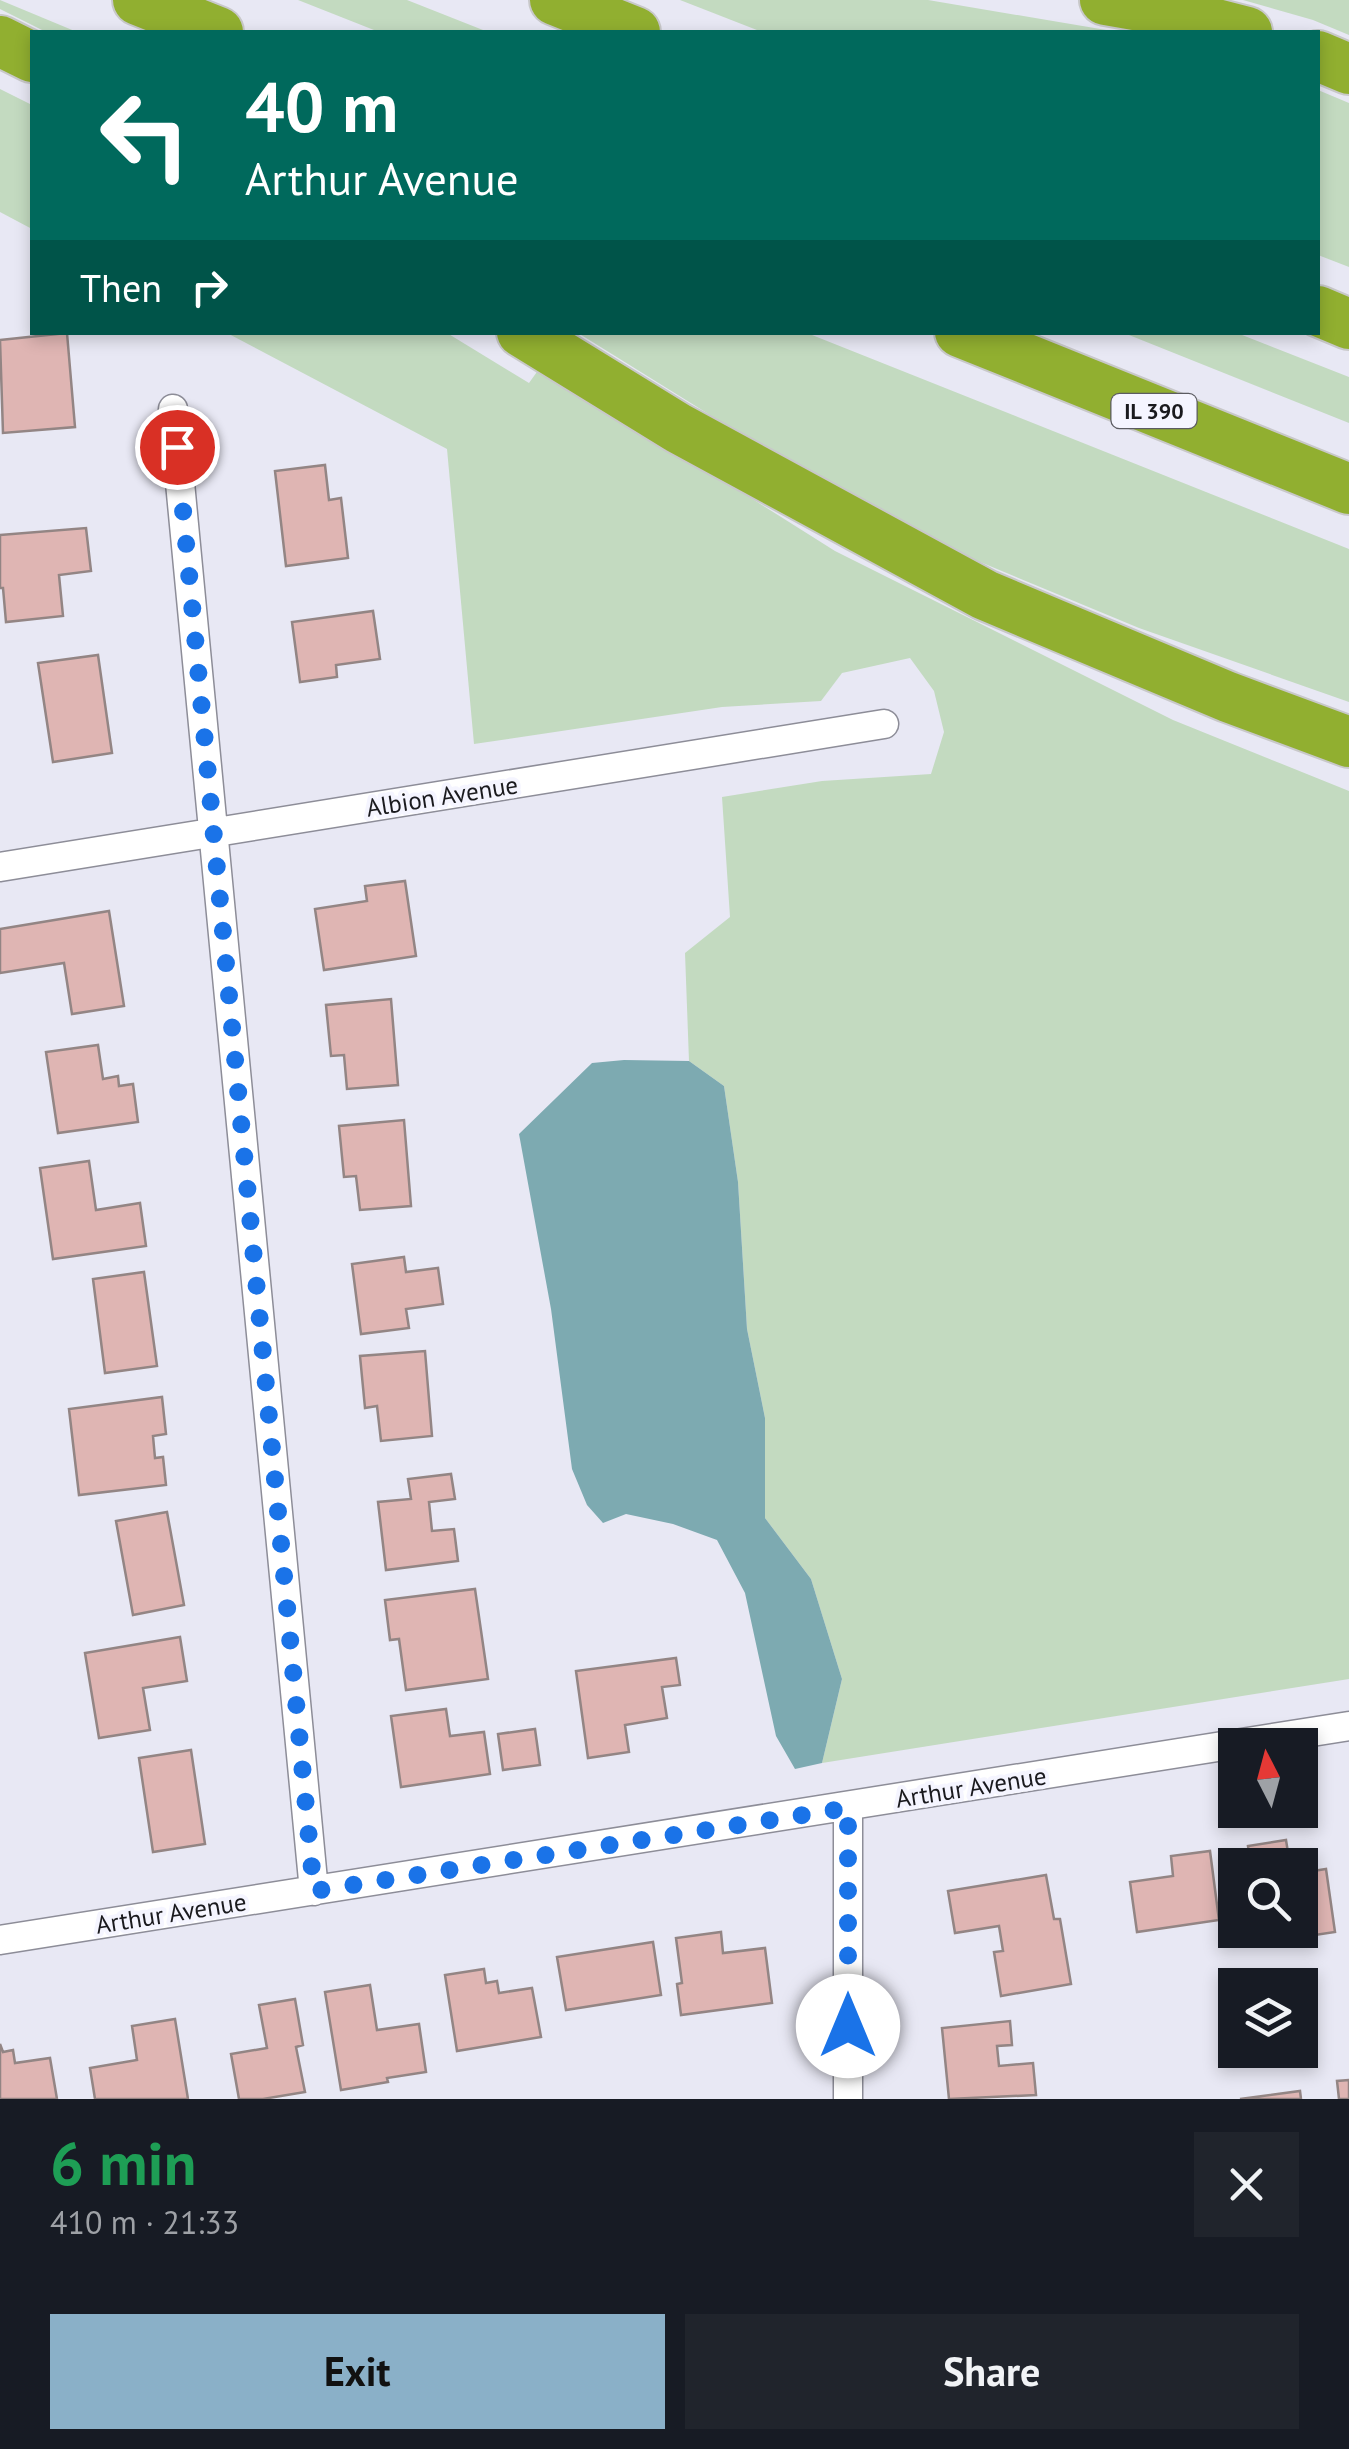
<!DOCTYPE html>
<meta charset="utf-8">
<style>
:root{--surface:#171b24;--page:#20242c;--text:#f1f3f6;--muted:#9ea1a6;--accent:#8ab0c8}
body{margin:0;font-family:"PT Sans",sans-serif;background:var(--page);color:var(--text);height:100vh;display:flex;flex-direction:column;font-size:38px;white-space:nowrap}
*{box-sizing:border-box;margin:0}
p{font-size:32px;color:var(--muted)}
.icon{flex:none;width:55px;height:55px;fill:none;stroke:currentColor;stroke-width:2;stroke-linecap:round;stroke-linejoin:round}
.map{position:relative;height:2099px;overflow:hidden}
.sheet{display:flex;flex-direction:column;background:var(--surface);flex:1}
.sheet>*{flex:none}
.hud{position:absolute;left:30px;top:30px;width:1290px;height:305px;border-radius:0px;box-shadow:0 5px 15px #0003;background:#00695c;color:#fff;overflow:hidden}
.needle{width:65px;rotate:354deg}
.controls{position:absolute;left:1218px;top:1728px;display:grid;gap:20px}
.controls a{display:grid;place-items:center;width:100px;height:100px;border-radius:0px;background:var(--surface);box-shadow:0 5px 15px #0003;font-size:50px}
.pin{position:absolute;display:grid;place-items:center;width:85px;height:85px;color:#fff;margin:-42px;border:5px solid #fff;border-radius:50%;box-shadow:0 2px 10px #0007}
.me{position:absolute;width:110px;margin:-55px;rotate:0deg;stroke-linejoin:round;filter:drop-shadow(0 0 8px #0008)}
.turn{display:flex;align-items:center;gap:35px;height:210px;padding:0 50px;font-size:45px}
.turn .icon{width:130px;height:130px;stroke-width:2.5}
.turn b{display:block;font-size:70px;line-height:85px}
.then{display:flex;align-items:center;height:95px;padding:0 50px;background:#0003;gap:20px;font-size:38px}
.round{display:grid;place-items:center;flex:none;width:105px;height:105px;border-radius:0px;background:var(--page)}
.summary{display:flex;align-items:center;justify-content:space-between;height:170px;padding:0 50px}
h1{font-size:60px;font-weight:700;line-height:75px;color:#1e9e55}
.primary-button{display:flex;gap:20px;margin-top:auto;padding:20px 50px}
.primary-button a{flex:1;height:115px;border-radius:0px;background:var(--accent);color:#111;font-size:40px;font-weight:700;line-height:115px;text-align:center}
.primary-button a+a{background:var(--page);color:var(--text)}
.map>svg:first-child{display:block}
.green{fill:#c3dac0}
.water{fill:#7daab1}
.building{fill:#dfb5b3;stroke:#938584;stroke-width:2.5}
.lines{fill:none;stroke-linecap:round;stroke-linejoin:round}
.minor-casing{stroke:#8d8d98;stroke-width:31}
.motorway-casing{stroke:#c8c8c9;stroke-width:54}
.minor{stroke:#fff;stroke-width:28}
.motorway{stroke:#91af30;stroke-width:50}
.route{stroke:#1a73e8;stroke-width:18;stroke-dasharray:0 32.4}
.labels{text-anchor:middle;stroke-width:8;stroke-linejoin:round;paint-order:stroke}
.shield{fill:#f5f5ff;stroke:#5c5c62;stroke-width:2.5}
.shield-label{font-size:22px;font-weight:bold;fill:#1a1a1e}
.street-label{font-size:25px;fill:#1a1a1e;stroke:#f5f5ff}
</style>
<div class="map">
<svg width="1349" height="2099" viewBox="0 0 1349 2099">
<rect width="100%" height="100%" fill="#e8e8f4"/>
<path class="green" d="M0,0L77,32H46L0,9Z
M298,0H407L488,32H379Z
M680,0H928L1118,32H762Z
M1243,0H1349V35L1313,20Z
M0,89L32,105V229L0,212Z
M1318,90L1349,103V267L1318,255Z
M227,333H447L529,383L539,369L594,399L835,551L1173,720L1349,791V1679L822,1763L842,1679L811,1579L765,1518V1418L747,1329L738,1182L724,1086L689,1061L685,953L730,917L722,797L822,781L931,774L944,732L934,691L910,658L842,673L821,701L722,707L474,744L447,449Z
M578,333H807L1349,549V702L1139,628L920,537L781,459Z
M1124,333H1237L1349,377V423Z"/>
<path class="water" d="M624,1060L689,1061L724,1086L738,1182L747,1329L765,1418V1518L811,1579L842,1679L822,1763L795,1769L776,1736L745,1593L717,1540L673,1524L626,1514L603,1523L587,1505L572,1469L551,1309L519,1134L592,1063Z"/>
<path class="building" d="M67,333L75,427L3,433L0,340Z
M325,465L329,500L341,498L348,558L286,566L275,471Z
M86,528L91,571L59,575L63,616L6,622L3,588H0V535Z
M373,611L380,659L336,665L337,677L300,682L292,622Z
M98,655L112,753L53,762L38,663Z
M405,881L416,956L324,970L315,909L367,901L365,886Z
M109,911L124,1006L72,1014L64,963L0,973V929Z
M391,999L398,1085L347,1089L344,1055L331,1056L326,1005Z
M98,1045L103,1079L118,1076L119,1086L133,1084L138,1122L58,1133L46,1052Z
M404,1120L411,1206L360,1210L356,1176L344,1177L339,1126Z
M89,1161L96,1210L140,1203L146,1246L53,1259L40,1168Z
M404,1257L406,1272L438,1268L443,1304L406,1309L409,1328L361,1334L352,1264Z
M144,1272L157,1366L105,1373L93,1279Z
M425,1351L432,1436L381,1441L377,1406L365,1408L360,1356Z
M162,1397L166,1434L153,1436L155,1458L163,1457L166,1485L79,1495L69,1409Z
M451,1474L455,1499L429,1502L432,1531L454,1529L458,1561L386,1570L378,1502L411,1499L408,1479Z
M167,1512L184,1605L133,1615L116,1521Z
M475,1589L488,1679L406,1690L399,1639L390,1640L385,1600Z
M180,1637L187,1681L143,1688L150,1730L99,1738L85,1653Z
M676,1658L680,1685L662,1687L667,1718L625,1725L629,1752L588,1758L576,1671Z
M446,1709L450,1736L484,1732L490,1774L401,1787L391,1716Z
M535,1729L540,1765L503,1770L498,1734Z
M191,1750L205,1844L153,1852L139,1758Z
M1286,1840L1290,1865H1251L1248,1846Z
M1210,1851L1219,1920L1137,1932L1130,1882L1173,1876L1171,1856Z
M1326,1869L1335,1932L1262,1943L1260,1930H1300V1873Z
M1046,1875L1054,1919H1060L1071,1984L1001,1996L994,1952L1003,1951L999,1926L955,1933L948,1891Z
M721,1932L723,1953L765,1948L772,2003L681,2015L677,1984L682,1983L676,1938Z
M653,1942L661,1995L566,2010L557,1957Z
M484,1969L486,1983L497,1981L499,1993L532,1988L541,2037L457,2051L445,1975Z
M370,1985L377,2030L419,2024L426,2072L387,2078L388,2082L341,2090L325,1992Z
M295,1999L303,2045L296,2047L305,2092L263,2099H239L231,2054L267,2048L259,2005Z
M175,2019L188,2099H95L90,2068L137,2060L132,2026Z
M1010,2021L1012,2045L997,2046L999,2066L1033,2063L1036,2095L949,2099L942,2028Z
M0,2044L3,2052L13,2050L15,2063L50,2058L57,2099H0Z
M1349,2080V2099H1339L1337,2081Z
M1300,2091L1301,2099H1240Z"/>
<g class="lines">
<defs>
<path id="minor" d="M173,409L314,1891
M0,867L884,724
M848,1807V2099
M0,1940L1349,1726"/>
<path id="motorway" d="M138,0L218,32
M555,0L635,32
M1105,0L1162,10L1247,32
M0,41L32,57
M1318,56L1349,69
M1318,311L1349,324
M522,332L678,428L985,595L1228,697L1349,742
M960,332L1349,489"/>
</defs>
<use href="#minor" class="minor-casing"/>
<use href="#motorway" class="motorway-casing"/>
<use href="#minor" class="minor"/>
<use href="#motorway" class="motorway"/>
</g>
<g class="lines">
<path class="route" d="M177,447L314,1891L848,1808V2026"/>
</g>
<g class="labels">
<rect class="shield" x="1111.5" y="394" width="85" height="34" rx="8"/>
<g class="shield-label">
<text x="1154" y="419">IL 390</text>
</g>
<g class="street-label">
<text transform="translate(442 796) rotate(-9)" y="9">Albion Avenue</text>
<text transform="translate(971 1787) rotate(-9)" y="9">Arthur Avenue</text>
<text transform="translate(171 1913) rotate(-9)" y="9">Arthur Avenue</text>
</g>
</g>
</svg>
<div class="controls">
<a><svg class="needle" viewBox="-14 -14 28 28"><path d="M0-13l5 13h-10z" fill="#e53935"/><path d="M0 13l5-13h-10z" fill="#9ea1a6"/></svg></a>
<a><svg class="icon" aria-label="search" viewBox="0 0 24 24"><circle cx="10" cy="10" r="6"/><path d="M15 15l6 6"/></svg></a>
<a><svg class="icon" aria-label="layers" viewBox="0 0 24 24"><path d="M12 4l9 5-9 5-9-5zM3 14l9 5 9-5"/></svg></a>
</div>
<div class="pin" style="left:177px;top:447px;background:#d93025"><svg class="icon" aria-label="arrive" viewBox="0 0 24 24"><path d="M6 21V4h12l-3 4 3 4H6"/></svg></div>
<svg class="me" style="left:848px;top:2026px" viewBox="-20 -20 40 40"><circle r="19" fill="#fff"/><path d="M0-13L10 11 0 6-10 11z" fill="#1a73e8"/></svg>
<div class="hud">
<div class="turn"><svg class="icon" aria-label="left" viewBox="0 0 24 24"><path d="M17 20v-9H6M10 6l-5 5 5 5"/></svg><div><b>40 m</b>Arthur Avenue</div></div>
<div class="then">Then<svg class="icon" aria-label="right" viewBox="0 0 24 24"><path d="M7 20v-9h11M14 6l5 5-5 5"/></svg></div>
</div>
</div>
<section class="sheet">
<div class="summary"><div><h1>6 min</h1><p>410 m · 21:33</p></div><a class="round"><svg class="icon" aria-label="close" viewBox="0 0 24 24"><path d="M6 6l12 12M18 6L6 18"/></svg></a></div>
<div class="primary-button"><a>Exit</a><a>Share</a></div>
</section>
